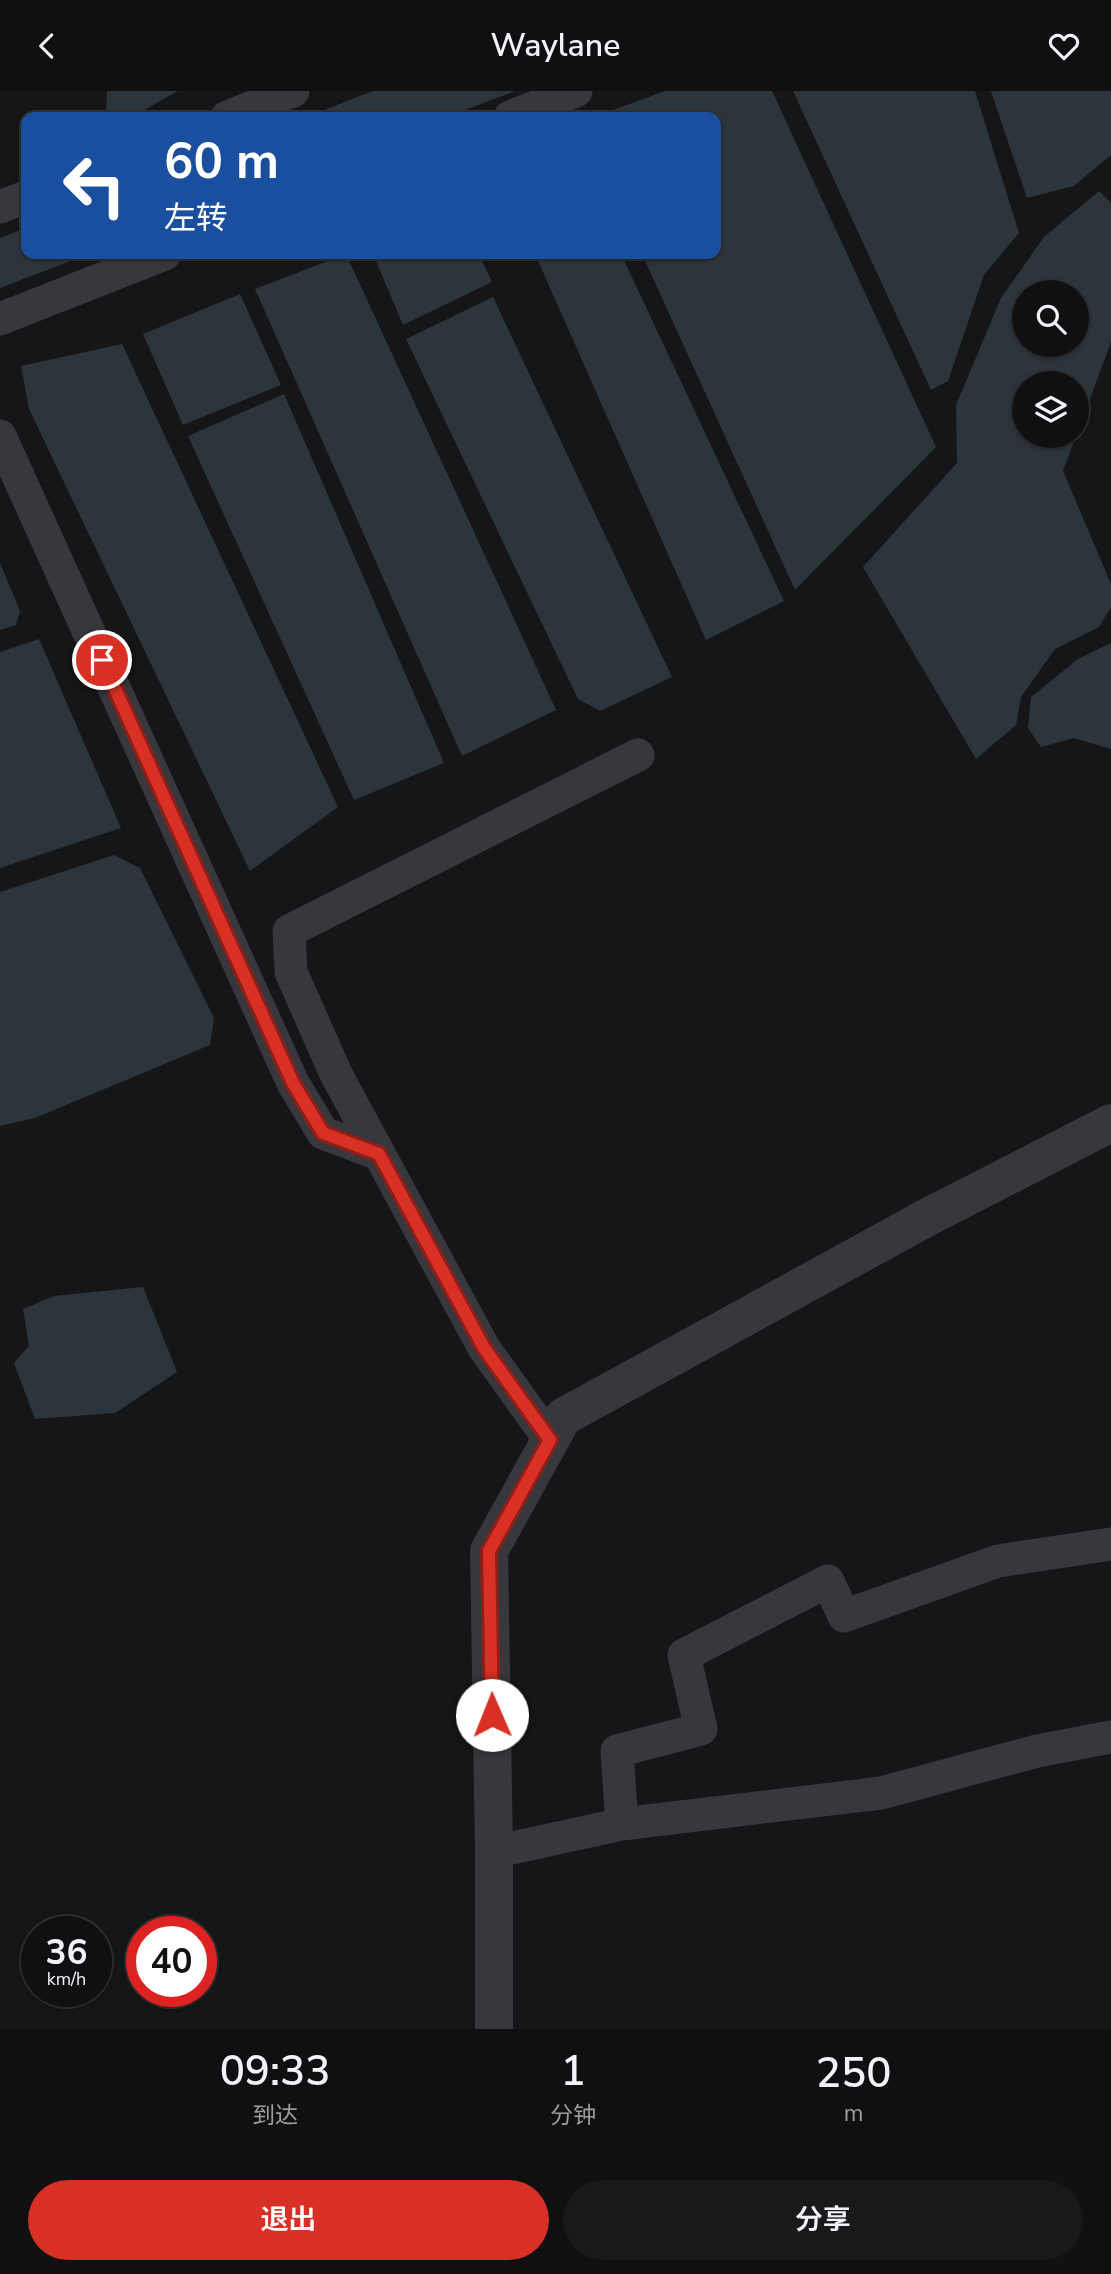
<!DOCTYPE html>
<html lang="zh">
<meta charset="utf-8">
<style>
:root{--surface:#101012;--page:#19191b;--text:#f1f3f6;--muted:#9c9d9f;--line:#303032;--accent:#d93025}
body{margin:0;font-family:"Nunito Sans","Noto Sans SC",sans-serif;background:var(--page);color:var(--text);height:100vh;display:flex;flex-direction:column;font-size:26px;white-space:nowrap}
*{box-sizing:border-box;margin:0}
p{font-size:23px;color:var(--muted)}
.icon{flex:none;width:38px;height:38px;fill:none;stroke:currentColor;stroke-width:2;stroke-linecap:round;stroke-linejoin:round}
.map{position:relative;height:1938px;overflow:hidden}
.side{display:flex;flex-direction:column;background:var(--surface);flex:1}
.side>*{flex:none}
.top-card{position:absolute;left:21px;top:21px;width:700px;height:147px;border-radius:14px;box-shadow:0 2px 5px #0004,0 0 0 2px var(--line);background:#1a4fa0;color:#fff;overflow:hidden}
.tools{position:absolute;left:1012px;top:189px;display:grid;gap:14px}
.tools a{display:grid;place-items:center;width:77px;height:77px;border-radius:50%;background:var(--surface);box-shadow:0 2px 5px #0004,0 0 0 2px var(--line);font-size:35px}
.speed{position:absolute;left:21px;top:1825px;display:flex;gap:14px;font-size:35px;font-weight:700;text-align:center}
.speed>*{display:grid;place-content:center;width:91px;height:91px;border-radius:50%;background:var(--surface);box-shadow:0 2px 5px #0004,0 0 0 2px var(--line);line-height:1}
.speed small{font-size:18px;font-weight:400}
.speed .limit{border:10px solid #d22;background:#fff;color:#111}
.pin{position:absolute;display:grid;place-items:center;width:60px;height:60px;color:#fff;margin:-30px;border:4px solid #fff;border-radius:50%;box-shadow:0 2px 7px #0007}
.me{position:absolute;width:77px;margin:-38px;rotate:359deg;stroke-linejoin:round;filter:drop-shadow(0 0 5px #0008)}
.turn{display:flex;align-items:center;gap:24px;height:147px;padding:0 28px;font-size:32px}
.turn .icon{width:91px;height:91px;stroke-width:2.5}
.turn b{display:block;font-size:49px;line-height:60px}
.eta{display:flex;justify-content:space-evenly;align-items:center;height:119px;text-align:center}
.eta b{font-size:42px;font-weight:600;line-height:49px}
.button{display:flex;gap:14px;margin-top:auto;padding:14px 28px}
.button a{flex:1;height:80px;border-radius:42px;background:var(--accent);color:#fff;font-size:28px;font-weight:600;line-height:80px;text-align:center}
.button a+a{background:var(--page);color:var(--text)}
header{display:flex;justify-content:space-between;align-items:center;height:91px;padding:0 28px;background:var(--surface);font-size:32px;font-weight:600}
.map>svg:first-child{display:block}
.water{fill:#2c353c;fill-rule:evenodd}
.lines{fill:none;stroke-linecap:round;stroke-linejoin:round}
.minor{stroke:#37383d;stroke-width:33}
.tertiary{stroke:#37383d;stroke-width:38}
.route-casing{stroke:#8d1f18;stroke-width:18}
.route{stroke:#d93025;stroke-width:12}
</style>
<header><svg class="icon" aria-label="back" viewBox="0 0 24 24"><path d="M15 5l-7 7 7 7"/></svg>Waylane<svg class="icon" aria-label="heart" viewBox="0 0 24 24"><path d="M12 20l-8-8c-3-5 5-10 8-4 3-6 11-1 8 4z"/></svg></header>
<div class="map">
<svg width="1111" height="1938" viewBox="0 0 1111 1938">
<rect width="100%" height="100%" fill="#161618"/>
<path class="water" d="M107,0H178L135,24L106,19Z
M373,0H515L446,26H306Z
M665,0H772L936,356L795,499L642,163H716V26H594Z
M793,0H975L1019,142L984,184L948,290L931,299Z
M991,0H1111V64L1074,95L1027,107Z
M1099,100L1111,112V251L1063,380L1111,493V516L1099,536L1055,558L1021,606L1016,634L976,668L863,476L957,372L956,314L1001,207L1044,146ZM1024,201H1076V254H1024ZM1024,292H1076V345H1024Z
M26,137V163H89L0,197V147Z
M346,163L556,619L462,665L255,198Z
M373,163H479L492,191L403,234Z
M535,163H621L784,510L706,549Z
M240,203L281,294L183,334L143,243Z
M493,206L672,586L600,620L578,608L406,248Z
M122,253L338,716L250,780L29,318L21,275Z
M284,303L444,672L354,709L188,345Z
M0,472L20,520L16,534L0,539Z
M39,548L121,737L0,777V561Z
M1111,552V658L1074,647L1041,656L1028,637L1031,606L1078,568Z
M114,764L140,777L214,927L210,954L35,1027L0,1035V801Z
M143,1196L177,1281L115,1322L35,1328L14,1272L29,1255L23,1218L54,1205Z"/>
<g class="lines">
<path class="minor" d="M227,26L293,0
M510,26L576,0
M0,116L26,106
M0,228L165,163
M0,345L293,992L323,1042L379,1063
M550,1349L484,1257L336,983L291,881L289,840L638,664
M622,1733L617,1660L701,1638L684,1564L828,1490L844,1525L998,1470L1111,1453
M494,1761L622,1733L881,1702L1037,1660L1111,1646"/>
<path class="tertiary" d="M494,1938V1761L489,1460L563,1326L926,1127L1111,1032"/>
</g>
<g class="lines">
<defs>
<path id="route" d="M102,569L293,992L323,1042L379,1063L484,1257L550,1349L489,1460L492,1624"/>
</defs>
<use href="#route" class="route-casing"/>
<use href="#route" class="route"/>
</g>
</svg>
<div class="tools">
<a><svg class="icon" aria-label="search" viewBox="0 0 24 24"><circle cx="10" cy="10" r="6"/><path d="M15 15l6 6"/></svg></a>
<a><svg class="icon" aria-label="layers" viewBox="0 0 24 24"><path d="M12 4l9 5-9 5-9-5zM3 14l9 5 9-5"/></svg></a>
</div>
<div class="speed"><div>36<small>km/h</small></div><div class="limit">40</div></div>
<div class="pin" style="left:102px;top:569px;background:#d93025"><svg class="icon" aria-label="arrive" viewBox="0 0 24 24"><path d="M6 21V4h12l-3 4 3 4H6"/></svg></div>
<svg class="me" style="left:492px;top:1624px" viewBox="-20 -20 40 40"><circle r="19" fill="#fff"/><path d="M0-13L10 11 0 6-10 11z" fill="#d93025"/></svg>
<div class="top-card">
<div class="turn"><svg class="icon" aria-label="left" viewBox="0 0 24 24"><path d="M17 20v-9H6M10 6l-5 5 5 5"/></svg><div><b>60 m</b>左转</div></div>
</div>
</div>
<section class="side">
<div class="eta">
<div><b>09:33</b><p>到达</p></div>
<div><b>1</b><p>分钟</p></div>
<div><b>250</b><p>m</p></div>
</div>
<div class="button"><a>退出</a><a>分享</a></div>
</section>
